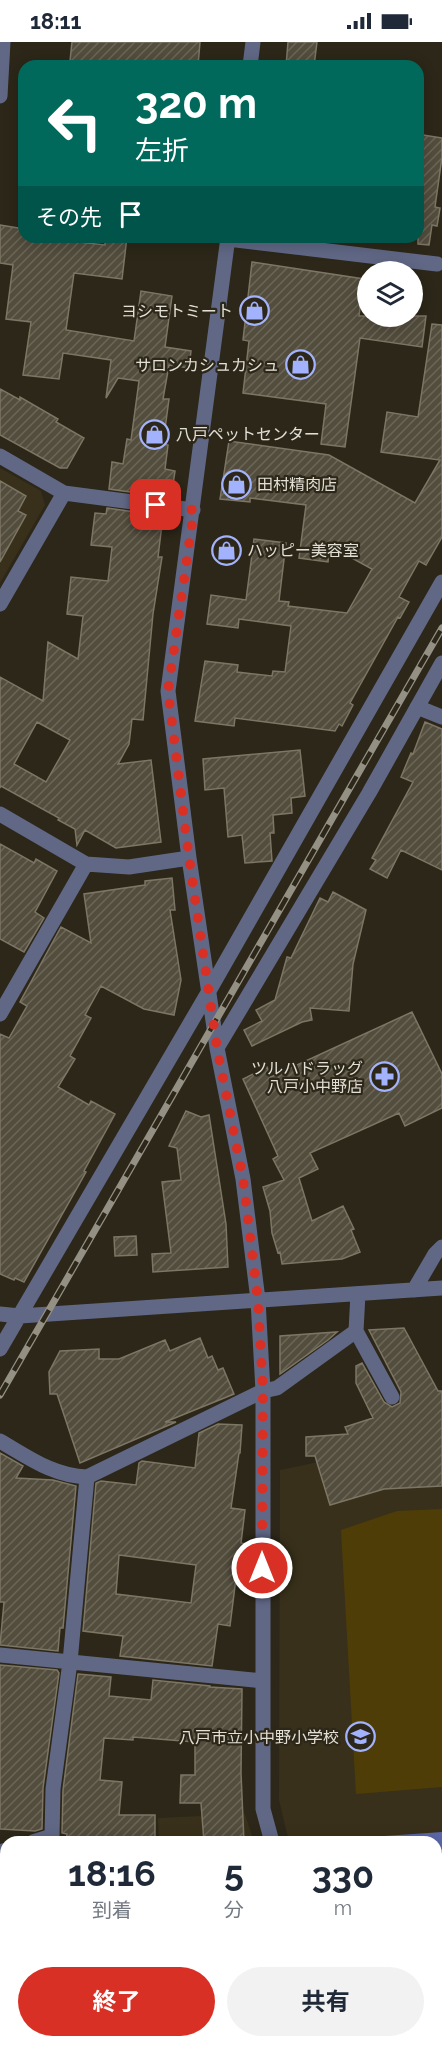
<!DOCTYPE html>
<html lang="ja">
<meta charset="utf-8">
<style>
:root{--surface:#fff;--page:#f2f2f3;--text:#1f2937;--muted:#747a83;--accent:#d93025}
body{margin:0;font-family:Raleway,"Noto Sans JP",sans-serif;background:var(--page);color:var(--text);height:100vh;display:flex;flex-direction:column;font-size:22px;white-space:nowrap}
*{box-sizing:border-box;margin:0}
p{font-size:20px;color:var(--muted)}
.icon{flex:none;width:33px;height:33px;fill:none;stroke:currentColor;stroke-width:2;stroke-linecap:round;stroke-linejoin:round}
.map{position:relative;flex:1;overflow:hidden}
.drawer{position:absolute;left:0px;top:1794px;width:442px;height:212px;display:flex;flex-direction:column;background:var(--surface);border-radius:18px 18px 0 0;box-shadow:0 3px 15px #0003}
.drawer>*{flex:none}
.hud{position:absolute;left:18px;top:18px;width:406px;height:183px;border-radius:18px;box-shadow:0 3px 15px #0003;background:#00695c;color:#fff;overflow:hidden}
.fabs{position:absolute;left:357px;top:219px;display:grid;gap:12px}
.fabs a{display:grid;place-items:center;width:66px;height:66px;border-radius:50%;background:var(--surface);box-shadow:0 3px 15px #0003;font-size:30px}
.pin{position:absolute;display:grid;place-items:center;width:51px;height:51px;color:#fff;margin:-26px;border-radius:12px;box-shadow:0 3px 9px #0006}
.me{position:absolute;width:66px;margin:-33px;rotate:0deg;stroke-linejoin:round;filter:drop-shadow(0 0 4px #0008)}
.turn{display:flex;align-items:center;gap:21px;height:126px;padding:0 18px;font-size:27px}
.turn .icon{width:78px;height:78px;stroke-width:2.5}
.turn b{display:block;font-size:42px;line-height:51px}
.then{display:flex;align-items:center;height:57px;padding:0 18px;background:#0003;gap:12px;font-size:22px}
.eta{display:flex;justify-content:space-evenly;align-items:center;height:102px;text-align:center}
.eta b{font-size:36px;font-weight:700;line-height:42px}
.primary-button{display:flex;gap:12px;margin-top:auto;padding:12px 18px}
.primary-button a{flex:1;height:69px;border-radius:36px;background:var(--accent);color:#fff;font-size:24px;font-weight:700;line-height:69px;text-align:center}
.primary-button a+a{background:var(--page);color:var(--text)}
.status{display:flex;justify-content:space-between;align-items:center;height:42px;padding:0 30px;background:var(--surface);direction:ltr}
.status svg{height:16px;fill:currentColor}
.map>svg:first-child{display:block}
.built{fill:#38301a}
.grass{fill:#4f3d08}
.water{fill:#5b68aa}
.building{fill:url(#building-hatch);stroke:#7d7665;stroke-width:1.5;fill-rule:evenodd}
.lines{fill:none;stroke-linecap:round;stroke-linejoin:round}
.minor{stroke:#616886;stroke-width:15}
.rail-casing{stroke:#949084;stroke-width:7}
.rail{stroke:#2c2718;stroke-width:4.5;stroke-dasharray:14;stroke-linecap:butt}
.route{stroke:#d93025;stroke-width:10;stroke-dasharray:0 18}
.labels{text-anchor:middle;stroke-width:4.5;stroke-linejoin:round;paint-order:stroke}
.poi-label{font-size:16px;fill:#e2dfd5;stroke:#2c2718;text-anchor:end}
</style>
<div class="status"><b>18:11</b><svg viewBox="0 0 49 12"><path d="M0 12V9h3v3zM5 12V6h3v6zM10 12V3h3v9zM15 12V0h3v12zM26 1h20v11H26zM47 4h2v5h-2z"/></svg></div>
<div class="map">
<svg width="442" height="2005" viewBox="0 0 442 2005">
<defs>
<pattern id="building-hatch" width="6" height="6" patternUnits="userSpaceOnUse" patternTransform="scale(1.5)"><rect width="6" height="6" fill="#534d3d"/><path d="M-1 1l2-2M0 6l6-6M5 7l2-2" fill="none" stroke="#6b6658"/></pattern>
</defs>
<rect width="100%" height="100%" fill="#2c2718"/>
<path class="built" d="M0,426L41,449L45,463L0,541Z
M442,1394V1871L437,1872L436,1800H289L279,1758L280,1428Z
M245,1772L254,1800H159L158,1776Z"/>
<path class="grass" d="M442,1467V1745L356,1752L341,1488L397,1469Z"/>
<path class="water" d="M442,1790V1832H437L436,1800H370V1795Z"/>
<path class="building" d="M72,0H200L198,24H114L70,19Z
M288,0H317L314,24H286Z
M423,93L442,96V115L435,165L440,166L437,184L432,183L429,203L418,202V112H420Z
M0,183L24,187V195H51V197L105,203V195H127L122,237L74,231L66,288L134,299L141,249L172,254L165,305L191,309L189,326L169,323L163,357H169L163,402L168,403L165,427L175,429L172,449H167L166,455L109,447L112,420L123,422L127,397L131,398L139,339L118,336L106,356L111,318L63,311L59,337L23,333L31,280L6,277L13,223L0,221Z
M252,220L364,237L359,274H426L422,305L360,296L345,405L321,402L326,362L243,351L249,299L243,298Z
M432,282L442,283V495L426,523L419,519L399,555L409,560L400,576L398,575L350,661L353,663L342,684L339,682L335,689L235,676L234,684L195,679L205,619L238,623L237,630L272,634L273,629L285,630L291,584L239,577L238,586L207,582L211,553L246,558L254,497L286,501L279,559L289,560L288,564L347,571L372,527L330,504L328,520L299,516L306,463L250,456V460L220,457L229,399L329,413L415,461L440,418L381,410L387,370L418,375Z
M0,347L20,358V355L58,377L56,380L84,396L67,426H60L0,393Z
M0,439L26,454L18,469L26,473L0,520Z
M107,466L163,474L158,515H162L153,572L143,678L132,677L129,702L118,722L151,718L161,800L116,806L85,788L77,803L75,787L58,778L59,776L1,744L0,746V635L43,659L48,600L78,617L83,574L67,572L71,535L108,539L112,505L91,503L95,471L106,472ZM37,680L70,698L46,740L14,722Z
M425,680L442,687V828L401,808L387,836L370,827L376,818L372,816L413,740L401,735L411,711L413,712Z
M300,708L305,754L291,756L292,771L273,773L274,791H270L272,819L245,821L242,793L228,795L224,746L205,748L203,717Z
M0,802L34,821L36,817L57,829L35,870L44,876L24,910L0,897Z
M172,836L175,868H170L181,938L174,973L144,967L101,944L85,973L91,976L70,1014L75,1017L58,1045L89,1063L91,1059L115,1072L84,1129L86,1130L24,1240L15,1236L14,1238L0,1232V992L9,996L27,964L20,960L61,885L91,901L84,852L145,843V839Z
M333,850L366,868L353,922L349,969L310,966L312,978L302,980L252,1004L244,988L262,979L256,968L275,958L287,915L291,916L320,856L328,860Z
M412,970L442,1032V1066L405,1084L399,1071L310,1111L318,1127L299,1136L312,1179L343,1164L354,1187L351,1188L360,1210L342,1217L282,1222L280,1210L278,1211L272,1191L270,1169L263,1145L284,1138L273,1117L278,1114L243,1037L267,1025L271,1035Z
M186,1069L201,1075L209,1073L226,1182L228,1225L153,1230L152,1212L171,1211L162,1140L181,1138L177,1106L169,1104Z
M136,1194L137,1213L115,1214L114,1195Z
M404,1286L438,1349H442V1444L384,1447L330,1463L315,1414H306V1395L348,1392L345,1385L373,1376L356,1341V1324L362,1321L384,1360L392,1365L400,1361L401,1350L369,1288Z
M337,1290L328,1298L280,1332V1294Z
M200,1296L208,1316L212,1314L218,1328L223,1326L234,1352L165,1380H176L80,1421L57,1352H50L49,1330L60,1309L99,1307V1317H119L165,1298L170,1309Z
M218,1382L242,1383L240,1411H239L231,1466L245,1468L241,1501L246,1502L242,1528H237L230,1584L218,1582L212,1624L120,1614L123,1594L83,1589L96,1441L101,1439L136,1443L139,1421L142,1419L195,1426L199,1391ZM119,1513L196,1523L191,1561L116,1552Z
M0,1411L23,1424L16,1436L53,1438L76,1444L63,1586H60L58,1609L0,1603L4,1560H0Z
M0,1623L57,1628L59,1631L43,1746L42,1787L35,1789L0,1787Z
M78,1632L111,1635L109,1654L151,1658L153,1638L210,1644V1645L242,1647L241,1731L244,1800H204L201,1761H180L181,1733H195V1700L133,1695V1698L104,1696L100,1738L122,1740L119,1773H155V1800L66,1799L67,1792L62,1791L63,1748Z"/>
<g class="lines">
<path class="minor" d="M250,24L253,0
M0,54L3,0
M228,195L168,649L189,816L217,1006L243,1137L258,1258L263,1349V1767L272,1800
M228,197L437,222
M0,414L64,451L193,468
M0,562L64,451
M417,665L442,675
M0,772L86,822L129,825L189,816
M0,972L86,822
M217,1006L369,751L442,621
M414,1248L435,1212L442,1205
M0,1272L20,1274L442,1246
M356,1289L392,1355
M0,1307L209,949L442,540
M0,1399C28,1415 53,1434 87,1435
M0,1613L263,1639
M33,1800L52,1794L53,1747L70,1620L87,1435L263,1349L277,1346L356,1289L358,1252
M0,1810L6,1808
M0,1903L6,1928
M0,1944L6,1943
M436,1985L442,1984
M24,2000L25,2005
M336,2005L363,2000"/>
<defs>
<path id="rail" d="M0,1353L442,586"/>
</defs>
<use href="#rail" class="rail-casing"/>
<use href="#rail" class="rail"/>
</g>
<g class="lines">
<path class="route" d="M156,463L194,468L168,649L189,816L217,1006L243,1137L258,1258L263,1349L262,1526"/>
</g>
<defs>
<symbol id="shop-ring" viewBox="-11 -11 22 22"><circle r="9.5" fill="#2c2718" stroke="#a2b2fd" stroke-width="1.5"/><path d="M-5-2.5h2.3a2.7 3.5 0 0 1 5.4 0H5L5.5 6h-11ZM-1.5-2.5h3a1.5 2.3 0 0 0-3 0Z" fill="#a2b2fd"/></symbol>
<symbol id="pharmacy-ring" viewBox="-11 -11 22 22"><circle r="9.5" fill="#2c2718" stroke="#a2b2fd" stroke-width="1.5"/><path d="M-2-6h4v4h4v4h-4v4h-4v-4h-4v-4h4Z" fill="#a2b2fd"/></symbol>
<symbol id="school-ring" viewBox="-11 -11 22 22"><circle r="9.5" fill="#2c2718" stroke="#a2b2fd" stroke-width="1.5"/><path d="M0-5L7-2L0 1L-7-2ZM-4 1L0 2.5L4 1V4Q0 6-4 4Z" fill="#a2b2fd"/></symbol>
</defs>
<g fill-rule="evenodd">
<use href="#shop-ring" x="238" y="252" width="33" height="33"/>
<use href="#shop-ring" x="284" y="306" width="33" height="33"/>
<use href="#shop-ring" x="138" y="376" width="33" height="33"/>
<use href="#shop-ring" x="220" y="426" width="33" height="33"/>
<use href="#shop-ring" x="210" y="492" width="33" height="33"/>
<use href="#pharmacy-ring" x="368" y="1018" width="33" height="33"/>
<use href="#school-ring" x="344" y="1678" width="33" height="33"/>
</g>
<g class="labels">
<g class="poi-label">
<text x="233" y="275">ヨシモトミート</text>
<text x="279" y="329">サロンカシュカシュ</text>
<text x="176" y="398" text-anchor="start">八戸ペットセンター</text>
<text x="257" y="448" text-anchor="start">田村精肉店</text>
<text x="247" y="514" text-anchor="start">ハッピー美容室</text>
<text x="363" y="1032">ツルハドラッグ<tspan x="363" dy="18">八戸小中野店</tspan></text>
<text x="339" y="1701">八戸市立小中野小学校</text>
</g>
</g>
</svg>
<div class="fabs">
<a><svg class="icon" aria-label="layers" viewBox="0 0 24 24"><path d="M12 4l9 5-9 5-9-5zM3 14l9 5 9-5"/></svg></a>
</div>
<div class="pin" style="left:156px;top:463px;background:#d93025"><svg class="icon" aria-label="arrive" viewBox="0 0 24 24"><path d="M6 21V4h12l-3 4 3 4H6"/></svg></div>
<svg class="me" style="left:262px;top:1526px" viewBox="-20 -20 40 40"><circle r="17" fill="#d93025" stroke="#fff" stroke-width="3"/><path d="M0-11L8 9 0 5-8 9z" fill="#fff"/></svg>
<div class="hud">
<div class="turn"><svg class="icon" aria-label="left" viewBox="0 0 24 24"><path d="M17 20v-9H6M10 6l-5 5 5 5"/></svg><div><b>320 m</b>左折</div></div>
<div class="then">その先<svg class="icon" aria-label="arrive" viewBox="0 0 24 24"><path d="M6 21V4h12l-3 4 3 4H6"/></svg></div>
</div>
<section class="drawer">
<div class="eta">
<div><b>18:16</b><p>到着</p></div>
<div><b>5</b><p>分</p></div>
<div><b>330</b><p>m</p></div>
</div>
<div class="primary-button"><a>終了</a><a>共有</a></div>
</section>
</div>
